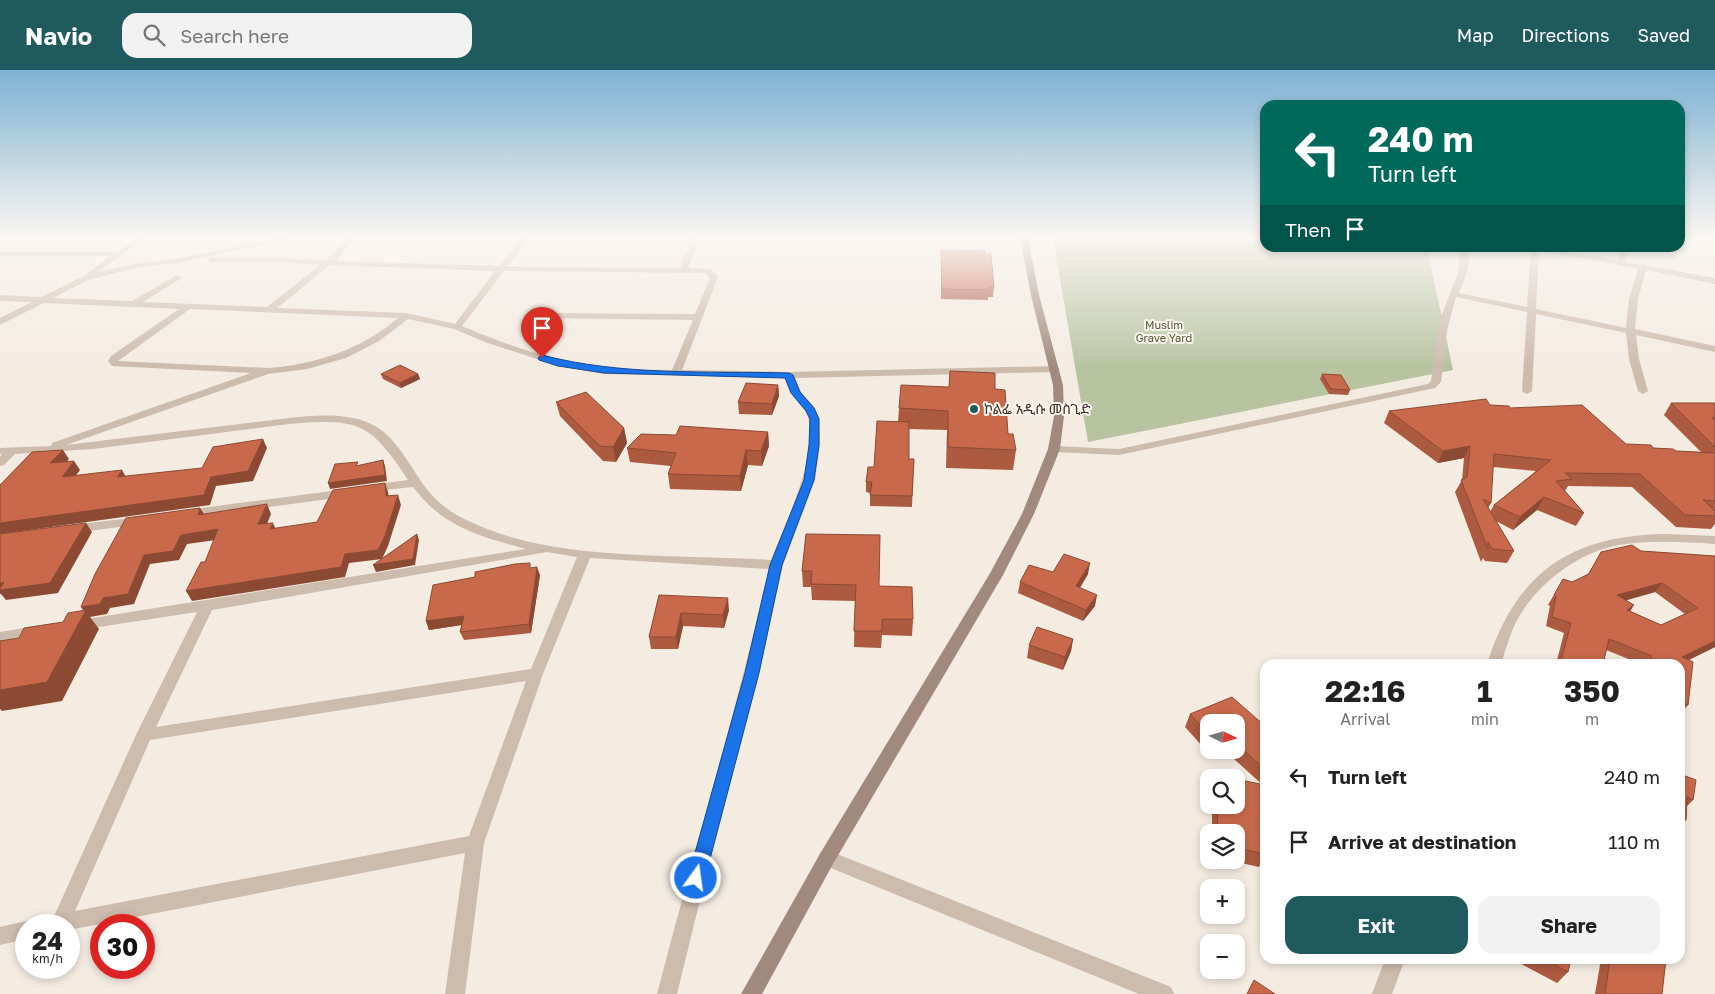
<!DOCTYPE html>
<meta charset="utf-8">
<style>
:root{--surface:#fff;--page:#f2f2f2;--text:#222;--muted:#767676;--accent:#1f5a5e}
body{margin:0;font-family:"Golos Text","Noto Sans Ethiopic",sans-serif;background:var(--page);color:var(--text);height:100vh;display:flex;flex-direction:column;font-size:19px;white-space:nowrap}
*{box-sizing:border-box;margin:0}
p{font-size:16px;color:var(--muted)}
.icon{flex:none;width:28px;height:28px;fill:none;stroke:currentColor;stroke-width:2;stroke-linecap:round;stroke-linejoin:round}
.map{position:relative;flex:1;overflow:hidden}
.panel{position:absolute;left:1260px;top:589px;width:425px;height:305px;display:flex;flex-direction:column;background:var(--surface);border-radius:15px;box-shadow:0 2px 8px #0003}
.panel>*{flex:none}
.banner{position:absolute;left:1260px;top:30px;width:425px;height:152px;border-radius:15px;box-shadow:0 2px 8px #0003;background:#00695c;color:#fff;overflow:hidden}
.needle{width:32px;rotate:95deg}
.controls{position:absolute;left:1200px;top:644px;display:grid;gap:10px}
.controls a{display:grid;place-items:center;width:45px;height:45px;border-radius:10px;background:var(--surface);box-shadow:0 2px 8px #0003;font-size:25px}
.speed{position:absolute;left:15px;top:844px;display:flex;gap:10px;font-size:25px;font-weight:700;text-align:center}
.speed>*{display:grid;place-content:center;width:65px;height:65px;border-radius:50%;background:var(--surface);box-shadow:0 2px 8px #0003;line-height:1}
.speed small{font-size:12px;font-weight:400}
.speed .limit{border:8px solid #d22;background:#fff;color:#111}
.pin{position:absolute;display:grid;place-items:center;width:42px;height:42px;color:#fff;margin:-51px -21px;border-radius:50% 50% 50% 0;rotate:-45deg;box-shadow:0 0 5px #0007}
.pin .icon{rotate:45deg}
.me{position:absolute;width:55px;margin:-28px;rotate:14deg;stroke-linejoin:round;filter:drop-shadow(0 0 4px #0008)}
.turn{display:flex;align-items:center;gap:18px;height:105px;padding:0 25px;font-size:22px}
.turn .icon{width:65px;height:65px;stroke-width:2.5}
.turn b{display:block;font-size:35px;line-height:42px}
.then{display:flex;align-items:center;height:48px;padding:0 25px;background:#0003;gap:10px;font-size:19px}
.eta{display:flex;justify-content:space-evenly;align-items:center;height:85px;text-align:center}
.eta b{font-size:30px;font-weight:700;line-height:35px}
.primary-button{display:flex;gap:10px;margin-top:auto;padding:10px 25px}
.primary-button a{flex:1;height:58px;border-radius:15px;background:var(--accent);color:#fff;font-size:20px;font-weight:700;line-height:58px;text-align:center}
.primary-button a+a{background:var(--page);color:var(--text)}
ul{padding:0;list-style:none}
li{display:flex;align-items:center;gap:15px;height:65px;padding:0 25px}
li div{flex:1}
li b{display:block;font-size:19px}
li em{font-style:normal}
header{display:flex;align-items:center;gap:30px;box-sizing:border-box;height:70px;padding:0 25px;background:var(--accent);color:#fff}
header strong{font-size:24px}
nav{display:flex;gap:28px;margin-inline-start:auto;font-size:18px}
.search{width:350px;height:45px;background:var(--page);display:flex;align-items:center;gap:12px;box-sizing:border-box;padding:0 18px;border-radius:15px;color:var(--muted);font-size:19px}
.map>svg:first-child{display:block}
.green{fill:#b8c4a0}
.lines{fill:none;stroke-linecap:round;stroke-linejoin:round}
.street{fill:#cdbbac;fill-rule:evenodd}
.secondary{fill:#a18a7d;fill-rule:evenodd}
.wall{fill:#ac5a40;fill-rule:evenodd}
.shaded-wall{fill:#8c4a34}
.building{fill:#c8694b;stroke:#8c4a34;fill-rule:evenodd}
.route{fill:#1a73e8;stroke:#114b97}
.poi-dot{fill:#1f5a5e;stroke:#fbf5ee;stroke-width:2}
.labels{text-anchor:middle;stroke-width:4;stroke-linejoin:round;paint-order:stroke}
.far-park-label{font-size:11px;fill:#4a5a2e;stroke:#fbf5ee}
.poi-label{font-size:14px;fill:#3b302b;stroke:#fbf5ee;text-anchor:start}
</style>
<header>
<strong>Navio</strong>
<div class="search"><svg class="icon" aria-label="search" viewBox="0 0 24 24"><circle cx="10" cy="10" r="6"/><path d="M15 15l6 6"/></svg>Search here</div>
<nav><a>Map</a><a>Directions</a><a>Saved</a></nav>
</header>
<div class="map">
<svg width="1715" height="924" viewBox="0 0 1715 924">
<rect width="100%" height="100%" fill="#f4ebe1"/>
<path class="green" d="M1053,168H1265V178H1427L1453,300L1088,372Z"/>
<g class="lines">
<path class="street" d="M136,168H145L98,202L140,193L177,189L279,168H295L177,193L140,197L88,210L53,228L132,231L177,205L181,207L180,209L143,232L267,237L320,195L282,192H209V188H282L326,190L348,168H356L335,191L499,196L521,168H529L507,197L680,198L691,168H699L688,198L710,199L718,207L682,300L789,302L1055,296L1060,299L1055,302L795,308L801,322L815,338L819,349L820,375L815,410L783,495L759,603L714,773L677,924H657C694,782 736,642 769,499L590,488L543,604L484,773L465,924H445L465,783L69,860V855H38L40,849L55,844L136,665L197,542L79,560L74,559L72,555L74,551L526,479C479,466 443,457 413,417L365,422L363,419L365,416L408,410C370,352 359,348 289,354L93,379L15,384L4,395L0,396V387L2,384H0V378L51,376L52,373L251,303L112,296L108,291L111,286L179,239L44,233L0,255V248L32,232L0,231V225L41,227L84,206L110,186H0V182H117ZM330,195L495,201L455,254L406,243L277,238ZM504,201L705,203L710,208L695,244L538,243V247L541,248L693,250L672,300C650,299 626,301 603,298C554,292 507,275 462,256ZM190,239L398,248C360,280 317,294 269,298L118,291ZM408,249L454,259L485,272L555,295L604,304L785,308C787,314 789,321 793,325C798,333 806,338 808,347C818,388 786,452 771,490C685,484 570,491 490,460C467,451 446,442 430,423C412,402 399,369 375,356C350,342 317,345 289,348L66,375L268,304L307,299L346,288L379,271ZM547,482L577,487L531,599L156,657L212,540ZM526,611L469,766L75,841L150,670Z
M1706,168H1715V172Z
M1461,178H1469C1471,194 1465,208 1459,223L1527,237L1531,178H1549L1618,190L1621,178H1629L1626,192L1715,208V214L1646,200L1638,229L1635,259L1715,276V282L1636,265L1639,289L1648,321L1643,324L1638,321L1629,289L1626,263L1536,244L1532,321L1527,324L1522,321L1527,242L1456,227L1447,260L1441,312L1435,318L1119,385L1054,382L1048,379L1054,376L1119,379L1428,314L1431,311L1439,252L1458,203ZM1539,180L1638,199L1629,229L1626,258L1536,239Z
M347,419L353,423L351,426L186,448L180,444L186,440Z
M139,447L143,448L145,451L143,454L72,463L66,459L72,455Z
M1667,464L1715,466V474C1683,472 1650,470 1619,475C1578,482 1537,514 1517,550C1510,564 1506,579 1501,594H1487C1516,502 1571,465 1667,464Z
M36,556L41,557L43,561L41,565L0,572V562Z
M827,780L1171,917L1174,924H1139L821,794L818,788L821,782Z
M26,851L33,855H26V869L0,875V857Z
M1385,889H1405L1392,924H1372Z"/>
<path class="secondary" d="M1020,168H1028L1039,225L1063,315L1064,346L1060,379L1034,444L1003,505L833,794L762,924H741L821,782L989,505L1022,444L1048,379L1054,346L1053,315L1031,225Z"/>
</g>
<path class="wall" d="M941,180L985,184L994,217L993,227H988V230L941,229Z
M950,301L995,319L1008,364L1016,380L1013,400L946,398L947,360L909,359V389H914L912,437L870,436V423L866,422V412L898,352L899,338L949,317Z
M381,304H418L420,309L401,318L383,309Z
M1322,304L1350,320L1348,325L1329,324L1320,309Z
M778,315L779,326L772,345L739,344L738,332Z
M556,332L624,358L627,373L616,392L603,391L560,346Z
M1671,333H1715V454L1711,459L1676,457L1632,417L1568,416L1565,421L1584,443L1576,456L1537,440L1513,460L1496,451L1514,481L1507,493L1485,491L1483,488L1481,492L1455,422L1462,410L1464,388L1438,393L1384,353L1389,341L1490,335L1510,338L1626,374L1676,381L1701,382L1664,345ZM1493,397L1536,401L1494,435L1490,442L1488,438L1491,433Z
M768,362L769,376L762,396L748,395L741,421L670,419L668,404L671,396L630,392L627,378L676,365Z
M806,464L879,516L913,549L912,566L882,565L881,578L854,577L855,531L812,530L811,517H803L802,501Z
M1641,481L1715,486V577L1689,590L1688,635L1680,644V594H1641L1606,580L1603,594H1556L1564,563L1546,556L1550,536L1548,535L1563,509L1572,512L1588,504L1601,482ZM1655,522L1685,544L1661,555L1630,541L1626,530Z
M532,498L540,505L531,563L464,570L460,562L462,555L429,560L426,551Z
M1053,502L1088,504L1080,518L1095,536L1083,551L1018,523L1020,512Z
M659,525L729,540L724,558L683,556L678,579H651L649,567Z
M1073,569L1071,581L1063,600L1027,588L1029,575Z
M1190,644L1265,656V717L1224,680H1236V652H1209V676L1204,678L1185,657Z
M1680,704L1693,730L1687,736L1686,750L1680,756Z
M1212,735H1236L1265,784L1259,797L1228,790H1236V762H1212Z
M1512,889H1571L1568,902L1557,913Z
M1601,889H1666L1662,924H1595Z"/>
<path class="shaded-wall" d="M418,304L420,309L401,318L400,313Z
M778,315L779,326L772,345V334Z
M624,358L627,373L616,392L613,377Z
M768,362L769,376L762,396L761,381Z
M263,369L267,378L253,411L216,416L210,435L0,464V453L211,407Z
M1470,376L1464,388L1438,393L1443,381Z
M63,380L69,389L56,403L50,393Z
M746,380L748,395L741,421L740,406Z
M383,390L385,396L387,411L330,419L328,413Z
M74,391L80,400L68,416L62,407Z
M122,400L127,409L117,407Z
M385,413L388,422L390,435L386,426Z
M398,425L401,435L388,476L382,489L349,493L345,507L192,531L186,521L345,484Z
M1544,427L1537,440L1513,460L1520,447Z
M267,434L271,444L263,464L258,454Z
M200,438L206,447L198,445Z
M86,453L92,462L58,523L6,530L1,524H0V513L4,512Z
M273,453L277,462L270,459Z
M218,459L223,469L187,474L179,490L150,494L134,534L110,538L107,544L90,547L99,559L62,631L2,641L0,639V620L85,543L81,537L103,528L144,485L181,465Z
M417,464L419,470L415,495L376,502L373,495Z
M1090,493L1088,504L1074,527L1076,516Z
M537,497L540,505L531,563L529,554Z
M1662,513L1655,522L1610,535L1617,525Z
M1097,525L1095,536L1083,551L1086,540Z
M728,528L729,540L724,558L723,545Z
M1634,535L1628,545L1627,540Z
M681,543L683,556L678,579L676,567Z
M464,546L467,554L429,560L426,551Z
M1073,569L1071,581L1063,600L1065,587Z
M1715,571V577L1680,594L1682,587Z
M1209,665V676L1204,678Z"/>
<path class="building" d="M941,180L985,181V184H991L994,217H989V220L942,219Z
M400,295L418,304L400,313L381,304Z
M950,301L995,303V319L1005,320L1008,364H1013L1016,380L948,377V341L899,338L901,315L949,317Z
M1322,304L1341,305L1350,320L1331,319Z
M746,313L778,315L772,334L738,332Z
M586,322L624,358L613,377L600,376L556,332Z
M1486,329L1490,335L1509,336L1510,338L1582,335L1626,374L1651,375L1653,378L1673,379L1676,381L1715,383V431L1703,430L1715,441V446L1685,445L1640,404L1565,403L1572,409L1556,411L1584,443L1544,427L1520,447L1494,435L1551,390L1494,384L1491,433L1483,429L1514,481L1492,479L1488,472V479L1461,410L1467,407L1470,376L1443,381L1389,341Z
M1671,333H1715V348H1712L1715,350V377Z
M877,351L909,352V389H914L912,426L870,425L872,412H866L868,397H874Z
M680,356L768,362L761,381L746,380L740,406L668,404L676,383L627,378L641,364L676,365Z
M263,369L248,401L211,407L204,425L0,453V415L32,382L63,380L50,393L74,391L62,407L122,400L117,407L202,398L213,377Z
M383,390L385,405L328,413L335,394L358,392L356,396Z
M385,413L386,426L398,425L385,466L378,480L345,484L341,497L186,521L201,492H205L218,459L181,465L173,481L144,485L128,524L103,528L100,534L81,537L95,504L126,448L200,438L198,445L267,434L258,454L273,453L270,459L317,452L333,420Z
M86,453L50,513L0,520V518L4,512L0,513V464Z
M417,464L413,489L373,495Z
M806,464L880,465L879,516L912,517L913,549H882V561H854L856,515L811,514L812,501H802Z
M1632,475L1641,481L1715,486V571L1682,587L1693,592L1688,635L1680,632V594H1651L1652,586L1609,569L1603,594H1560L1571,553L1552,547L1556,526L1554,525L1563,509L1572,512L1589,504L1601,482ZM1662,513L1698,538L1661,555L1627,540L1634,535L1617,525Z
M1064,484L1090,493L1076,516L1097,525L1086,540L1020,512L1029,495L1053,502Z
M530,493V498L537,497L529,554L460,562L464,546L426,551L433,515L475,507V502L515,494Z
M659,525L728,528L723,545L681,543L676,567H649Z
M86,540L47,612L0,620V571L19,568L24,558L63,552L68,543Z
M1037,557L1073,569L1065,587L1029,575Z
M1232,627L1265,656V699L1236,674V652H1209V665L1190,644Z
M1680,704L1696,710L1693,730L1687,727L1686,750L1680,747Z
M1216,705L1230,708H1216Z
M1236,709L1260,714L1265,784L1236,778V762H1218L1217,735H1236Z
M1544,889H1571L1568,902Z
M1610,889H1666L1662,924H1605Z
M1254,910L1275,924H1247Z"/>
<linearGradient id="sky" x2="0" y2="1"><stop stop-color="#7eb2d2"/><stop offset="0.56" stop-color="#faf6f2"/><stop offset="1" stop-color="#faf6f2" stop-opacity="0"/></linearGradient>
<rect width="1715" height="298" fill="url(#sky)"/>
<path class="route" d="M542,285C622,306 707,301 789,303L793,305L800,322L814,338L819,349V375L814,410L782,495L759,603L705,808L702,813L696,815L690,813L688,808L745,603L770,495L804,410L809,375L810,349L806,341L791,323L785,308L604,303L558,296L539,290L538,288Z"/>
<circle class="poi-dot" cx="974" cy="339" r="5"/>
<g class="labels">
<g class="far-park-label">
<text x="1164" y="259">Muslim<tspan x="1164" dy="13">Grave Yard</tspan></text>
</g>
<g class="poi-label">
<text x="984" y="344">ኮልፌ አዲሱ መስጊድ</text>
</g>
</g>
</svg>
<div class="controls">
<a><svg class="needle" viewBox="-14 -14 28 28"><path d="M0-13l5 13h-10z" fill="#e53935"/><path d="M0 13l5-13h-10z" fill="#767676"/></svg></a>
<a><svg class="icon" aria-label="search" viewBox="0 0 24 24"><circle cx="10" cy="10" r="6"/><path d="M15 15l6 6"/></svg></a>
<a><svg class="icon" aria-label="layers" viewBox="0 0 24 24"><path d="M12 4l9 5-9 5-9-5zM3 14l9 5 9-5"/></svg></a>
<a>+</a>
<a>−</a>
</div>
<div class="speed"><div>24<small>km/h</small></div><div class="limit">30</div></div>
<div class="pin" style="left:542px;top:288px;background:#d93025"><svg class="icon" aria-label="arrive" viewBox="0 0 24 24"><path d="M6 21V4h12l-3 4 3 4H6"/></svg></div>
<svg class="me" style="left:696px;top:808px" viewBox="-20 -20 40 40"><circle r="17" fill="#1a73e8" stroke="#fff" stroke-width="3"/><path d="M0-11L8 9 0 5-8 9z" fill="#fff"/></svg>
<div class="banner">
<div class="turn"><svg class="icon" aria-label="left" viewBox="0 0 24 24"><path d="M17 20v-9H6M10 6l-5 5 5 5"/></svg><div><b>240 m</b>Turn left</div></div>
<div class="then">Then<svg class="icon" aria-label="arrive" viewBox="0 0 24 24"><path d="M6 21V4h12l-3 4 3 4H6"/></svg></div>
</div>
<section class="panel">
<div class="eta">
<div><b>22:16</b><p>Arrival</p></div>
<div><b>1</b><p>min</p></div>
<div><b>350</b><p>m</p></div>
</div>
<ul>
<li><svg class="icon" aria-label="left" viewBox="0 0 24 24"><path d="M17 20v-9H6M10 6l-5 5 5 5"/></svg><div><b>Turn left</b></div><em>240 m</em></li>
<li><svg class="icon" aria-label="arrive" viewBox="0 0 24 24"><path d="M6 21V4h12l-3 4 3 4H6"/></svg><div><b>Arrive at destination</b></div><em>110 m</em></li>
</ul>
<div class="primary-button"><a>Exit</a><a>Share</a></div>
</section>
</div>
